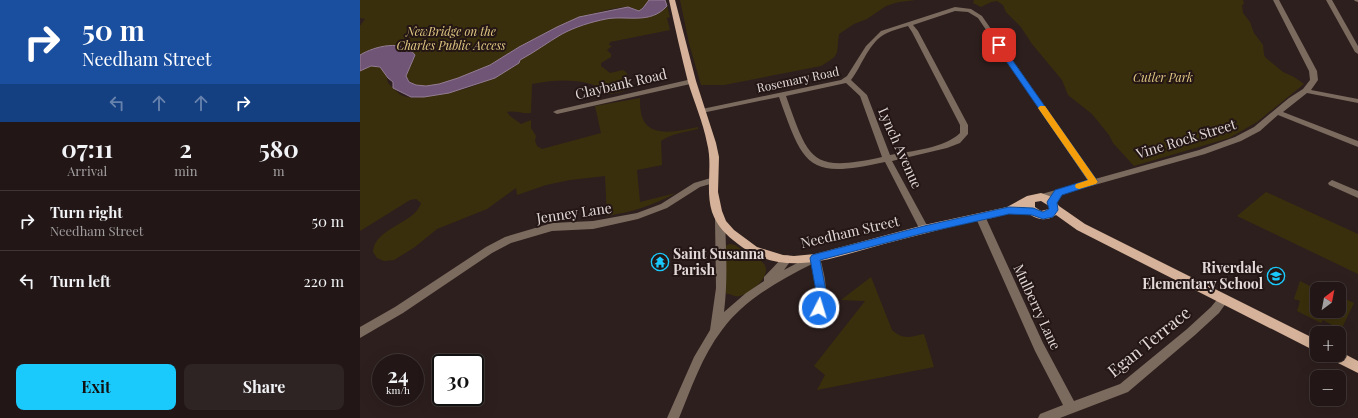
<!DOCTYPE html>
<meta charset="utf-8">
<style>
:root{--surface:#221716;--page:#2e2423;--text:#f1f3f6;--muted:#a29fa1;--line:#3f3635;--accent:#1bcafc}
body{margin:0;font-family:"Playfair Display",serif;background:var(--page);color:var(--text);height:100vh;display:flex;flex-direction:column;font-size:15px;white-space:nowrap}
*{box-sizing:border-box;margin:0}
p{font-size:13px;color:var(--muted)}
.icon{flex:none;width:22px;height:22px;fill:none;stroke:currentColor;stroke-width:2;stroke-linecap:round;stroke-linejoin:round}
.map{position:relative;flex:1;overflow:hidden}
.panel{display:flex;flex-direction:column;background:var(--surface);width:360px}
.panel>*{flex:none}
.banner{background:#1a4fa0;color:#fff;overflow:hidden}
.needle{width:26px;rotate:32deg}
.tools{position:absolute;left:950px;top:282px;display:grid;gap:8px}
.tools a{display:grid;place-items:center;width:36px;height:36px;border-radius:8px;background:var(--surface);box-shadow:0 4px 16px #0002,0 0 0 1px var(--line);font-size:20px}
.speed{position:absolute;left:12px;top:354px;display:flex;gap:8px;font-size:20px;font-weight:700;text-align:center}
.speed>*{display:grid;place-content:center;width:52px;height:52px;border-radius:50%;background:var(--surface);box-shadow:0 4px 16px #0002,0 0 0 1px var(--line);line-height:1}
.speed small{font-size:10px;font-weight:400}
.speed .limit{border:2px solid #111;border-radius:6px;background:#fff;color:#111}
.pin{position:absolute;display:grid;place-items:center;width:34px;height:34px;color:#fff;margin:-17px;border-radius:8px;box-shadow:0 2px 6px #0006}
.me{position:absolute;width:44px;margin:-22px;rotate:5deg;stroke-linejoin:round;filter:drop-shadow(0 0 3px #0008)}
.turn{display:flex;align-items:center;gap:14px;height:84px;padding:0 16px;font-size:18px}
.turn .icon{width:52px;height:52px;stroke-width:2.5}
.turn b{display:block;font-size:28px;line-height:34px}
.lanes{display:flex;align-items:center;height:38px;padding:0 16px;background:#0003;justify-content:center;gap:20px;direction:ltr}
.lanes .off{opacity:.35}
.eta{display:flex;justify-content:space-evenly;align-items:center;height:68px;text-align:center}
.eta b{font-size:24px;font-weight:700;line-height:28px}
.cta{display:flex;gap:8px;margin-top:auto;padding:8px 16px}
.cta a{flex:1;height:46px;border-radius:8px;background:var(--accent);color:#111;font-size:16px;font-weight:700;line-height:46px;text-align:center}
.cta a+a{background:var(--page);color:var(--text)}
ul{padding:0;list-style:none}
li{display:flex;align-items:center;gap:12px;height:60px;padding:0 16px;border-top:1px solid var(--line)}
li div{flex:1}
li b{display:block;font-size:15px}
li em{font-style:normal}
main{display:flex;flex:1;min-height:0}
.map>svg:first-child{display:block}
.green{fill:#3a2f0c}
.water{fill:#715576;stroke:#937d93}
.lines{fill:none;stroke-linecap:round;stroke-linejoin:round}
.minor{fill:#7b6a5e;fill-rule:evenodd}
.major{fill:#d5b299;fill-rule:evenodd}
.route{fill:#1a73e8;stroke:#114b97}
.slow{fill:#f59e0b}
.labels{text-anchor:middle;stroke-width:4;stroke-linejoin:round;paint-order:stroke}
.far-park-label{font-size:12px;font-style:italic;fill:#e1c782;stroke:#231615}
.far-street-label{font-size:12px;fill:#e3d9d8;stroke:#231615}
.street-label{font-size:14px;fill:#e3d9d8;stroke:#231615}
.poi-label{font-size:14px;font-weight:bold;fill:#e3d9d8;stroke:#231615;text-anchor:start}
.near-street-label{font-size:17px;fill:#e3d9d8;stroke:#231615}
</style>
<main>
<section class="panel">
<div class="banner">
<div class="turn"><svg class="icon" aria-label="right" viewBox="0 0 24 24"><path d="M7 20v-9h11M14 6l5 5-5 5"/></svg><div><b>50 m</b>Needham Street</div></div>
<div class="lanes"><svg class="icon off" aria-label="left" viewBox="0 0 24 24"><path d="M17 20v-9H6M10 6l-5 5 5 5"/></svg><svg class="icon off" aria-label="ahead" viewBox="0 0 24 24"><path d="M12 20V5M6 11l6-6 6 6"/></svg><svg class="icon off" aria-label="ahead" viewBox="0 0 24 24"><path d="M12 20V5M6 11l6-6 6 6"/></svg><svg class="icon" aria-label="right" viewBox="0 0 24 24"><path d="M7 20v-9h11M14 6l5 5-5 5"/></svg></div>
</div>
<div class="eta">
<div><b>07:11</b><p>Arrival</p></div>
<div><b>2</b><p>min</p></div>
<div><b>580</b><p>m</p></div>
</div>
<ul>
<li><svg class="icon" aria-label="right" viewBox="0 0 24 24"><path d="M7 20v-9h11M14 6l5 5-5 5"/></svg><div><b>Turn right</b><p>Needham Street</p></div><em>50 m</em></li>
<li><svg class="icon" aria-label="left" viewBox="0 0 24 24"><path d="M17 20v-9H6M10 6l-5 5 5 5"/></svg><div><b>Turn left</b></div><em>220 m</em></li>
</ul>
<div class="cta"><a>Exit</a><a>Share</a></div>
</section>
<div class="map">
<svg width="998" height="418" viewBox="0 0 998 418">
<rect width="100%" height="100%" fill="#2d1f1e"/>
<path class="green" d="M0,0H289V2L279,11C275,9 272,7 267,7C246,8 216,18 197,27C184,33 171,40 159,47C149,52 140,60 130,65C113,73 58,101 46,76L55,55L41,46L12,49L0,55V26L5,19L0,18Z
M320,0H556L539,2L526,6L507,19L494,24L479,34C476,56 481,54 461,66L364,85H341L329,43Z
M614,0H883L884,4L882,5L883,13L890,22L894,33L903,45L904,55L906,58L923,72L934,77L944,84L897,122L869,138L774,166L753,143L749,135L732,114L708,95L702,80L672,44L661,27L646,12L643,5L637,1L631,2L621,7L613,3Z
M307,6L310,17L307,18L310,30L250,42L249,45L252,46L247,50L251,54V57L241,63V66L250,73L263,70L266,72L272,84C268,91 258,93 250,94C230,77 196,79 172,84L171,113C162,114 155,110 147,112L150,116L161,124L171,120V128L176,136L175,141L177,146L182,149L241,133L235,106L280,98C280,104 280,111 282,117C290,140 321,130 338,127V129C326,132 312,133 301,141L302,165L277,170L280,202L316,193C294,205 272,212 247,216L245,176L210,180L186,185L157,195L156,188L127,209L77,229L55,247L34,260L24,261L17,258L13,252C14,228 56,223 61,203L56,199L50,200L0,231V71C8,64 20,64 26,74C27,77 27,80 28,83C29,84 39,94 41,95C47,98 56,98 62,97C82,94 105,91 124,82C155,66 182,41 215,28C227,24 240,19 253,18C273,16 291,23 307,6Z
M906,192L998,234V274L877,216Z
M370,244L375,245C383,251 398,256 404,264C413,276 390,293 380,296C374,298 371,293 366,294L365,246Z
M511,277L532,330C543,340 550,337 564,334L574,367L457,390L465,375L454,366L505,301L481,300Z
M940,281L956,289L957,286L964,289H957V311H979V296L994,303L981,330L963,320L961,323L937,311L940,301L934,299Z"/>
<path class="water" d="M289,0H305L307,6C290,25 267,15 246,19C231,22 215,27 202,34C188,42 175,52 160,60L159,63L135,78L89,93L64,97H51L33,88V82L28,78L20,67L11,66L0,71V55C15,46 43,39 55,55L46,76L49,82L56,85L66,86L79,84L98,78L130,65L159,47L197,27L219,17L268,7L279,11L283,8Z"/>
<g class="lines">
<path class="minor" d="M913,0H919L957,71L958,80L951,90L998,99V103L947,93L923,112L998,141V147L918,115L900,131L881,141L845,154L681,200L678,199L677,197L678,195L728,181L618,18L608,12L595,11L553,25L558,31L608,125V134L600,143L587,148L532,161L569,229L567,232H561L525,162C448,179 444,168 419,97L342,113L338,111L342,109L481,80L487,76L506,46L521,31L595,7L611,9L622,16L735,179L839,150L875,137L894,127L929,98L943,89L950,80L949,71ZM548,26L552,32L600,125V133C585,148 551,151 530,155L507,95L491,80C502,66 509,41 527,33C533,30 541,28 548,26ZM486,83L500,96L522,157C450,173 449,160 426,96Z
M966,0H972L998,46V54L995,52Z
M994,0H998V2L995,1Z
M332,79L336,81L335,83L197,114L193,112L197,110Z
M354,177L357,178L358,180L357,182L340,187L307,208L278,219L233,229L192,231L151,243L132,253L43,313L0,338V327L35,307L126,247L145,237L192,223L233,221L277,213L301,204L334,183Z
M972,180L998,191V198L969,185L968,183Z
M620,213L623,214L625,216L683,343L714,401L760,384L827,329L851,307L860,296L864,295L868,296L869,299L859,313L835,335L768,392L700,418H678L680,414L703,405L675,351L615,216L617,214Z
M360,215L363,217L365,219C366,250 368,281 364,312L386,293L404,281V277L424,256L427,255L430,256L432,259L424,270L452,255L455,254L458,255C461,260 462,265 463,270C468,290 467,305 455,321L451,323L447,321L446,318C448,313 453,309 454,304C459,291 454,277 452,264C418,281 384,300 362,330C342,356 331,389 319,418H307L334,357L350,330L356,288L355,219L357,217Z"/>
<path class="major" d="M309,0H315L336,81L356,143L359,157L358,192L362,211L366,221L374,230L397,247L423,255L434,256L455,254L564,225L647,207L667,196L681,193L692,197L699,206L725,224L957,340V352L717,230L696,215C685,223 670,219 664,207C645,217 624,219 603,224C577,230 551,237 524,244C474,257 425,280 378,244C366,235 357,226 352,212C345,189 353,166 347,143C343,122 334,102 328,82C321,55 315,27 309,0ZM681,201L689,206V209L681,211L675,207V202Z
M979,351L998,361V373L970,359L968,355H979Z"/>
</g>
<path class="route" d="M636,44H641L736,179L738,182L736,184L702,195L697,203L698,210L693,217L683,219L672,215L649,214L564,233L460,260L466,291L463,311L459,313L455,311L454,308L456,291L450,258L452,255L564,226L649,207L673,208L683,212L689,209L687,202L695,190L728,180L635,45Z"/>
<path class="slow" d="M680,106H685L736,179L738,182L736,184L719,189L716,188L715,186L716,184L728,180L678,108Z"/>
<defs>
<symbol id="temple-ring" viewBox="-11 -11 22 22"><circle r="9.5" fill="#231615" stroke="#1bcafc" stroke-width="1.5"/><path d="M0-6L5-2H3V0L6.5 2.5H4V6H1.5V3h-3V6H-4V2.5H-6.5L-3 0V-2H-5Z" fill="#1bcafc"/></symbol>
<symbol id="school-ring" viewBox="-11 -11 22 22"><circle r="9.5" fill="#231615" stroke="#1bcafc" stroke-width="1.5"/><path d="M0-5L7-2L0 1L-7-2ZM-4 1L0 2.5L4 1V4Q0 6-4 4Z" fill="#1bcafc"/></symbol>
</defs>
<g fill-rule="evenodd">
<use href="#temple-ring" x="290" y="252" width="20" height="20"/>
<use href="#school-ring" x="906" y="266" width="20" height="20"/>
</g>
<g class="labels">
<g class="far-park-label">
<text x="91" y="36">NewBridge on the<tspan x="91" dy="14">Charles Public Access</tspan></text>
<text x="803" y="82">Cutler Park</text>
</g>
<g class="far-street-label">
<text transform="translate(438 80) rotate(-12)" y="4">Rosemary Road</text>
</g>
<g class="street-label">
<text transform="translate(261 84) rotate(-13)" y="5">Claybank Road</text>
<text transform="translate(826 139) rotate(-17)" y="5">Vine Rock Street</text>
<text transform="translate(540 148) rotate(66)" y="5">Lynch Avenue</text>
<text transform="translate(214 213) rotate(-8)" y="5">Jenney Lane</text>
<text transform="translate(490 232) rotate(-13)" y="5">Needham Street</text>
<text transform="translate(677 307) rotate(65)" y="5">Mulberry Lane</text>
</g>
<g class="poi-label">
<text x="313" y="259">Saint Susanna<tspan x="313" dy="16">Parish</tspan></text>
<text x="903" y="273" text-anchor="end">Riverdale<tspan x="903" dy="16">Elementary School</tspan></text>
</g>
<g class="near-street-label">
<text transform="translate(789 342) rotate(-39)" y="6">Egan Terrace</text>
</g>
</g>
</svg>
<div class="tools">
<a><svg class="needle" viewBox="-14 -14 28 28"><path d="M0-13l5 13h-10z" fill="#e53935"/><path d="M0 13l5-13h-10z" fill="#a29fa1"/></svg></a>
<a>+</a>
<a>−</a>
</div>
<div class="speed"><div>24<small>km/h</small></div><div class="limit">30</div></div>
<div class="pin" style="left:639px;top:45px;background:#d93025"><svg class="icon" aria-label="arrive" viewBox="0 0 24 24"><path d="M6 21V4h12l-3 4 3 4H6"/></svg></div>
<svg class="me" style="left:459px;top:308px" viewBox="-20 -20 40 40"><circle r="17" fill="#1a73e8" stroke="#fff" stroke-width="3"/><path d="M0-11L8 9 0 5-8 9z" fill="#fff"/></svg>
</div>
</main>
